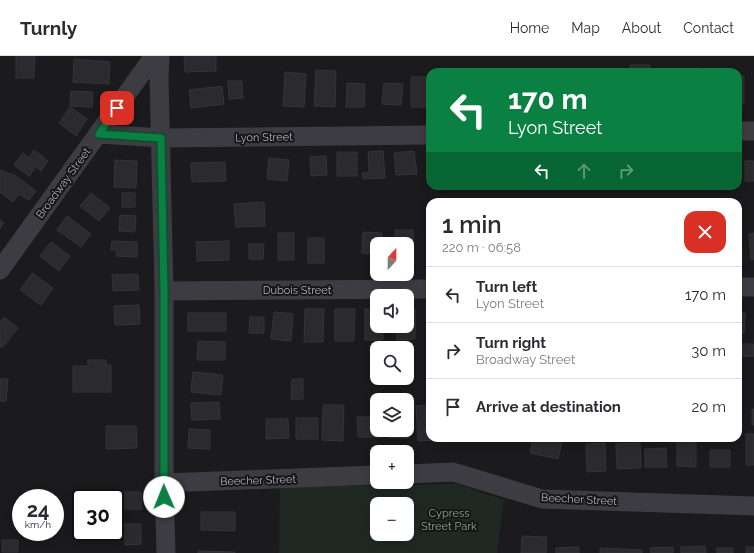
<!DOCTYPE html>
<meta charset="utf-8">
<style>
:root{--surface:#fff;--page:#f7f7f7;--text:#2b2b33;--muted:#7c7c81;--line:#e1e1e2}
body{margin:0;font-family:Raleway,sans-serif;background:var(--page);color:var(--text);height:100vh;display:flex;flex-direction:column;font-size:15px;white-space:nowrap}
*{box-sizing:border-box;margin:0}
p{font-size:13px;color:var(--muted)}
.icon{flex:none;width:22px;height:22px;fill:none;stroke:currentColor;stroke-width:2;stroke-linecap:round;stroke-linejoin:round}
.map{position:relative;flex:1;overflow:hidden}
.panel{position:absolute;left:426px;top:142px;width:316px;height:244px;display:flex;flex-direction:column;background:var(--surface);border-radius:12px;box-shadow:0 2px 10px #0003}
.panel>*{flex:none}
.guide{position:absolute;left:426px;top:12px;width:316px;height:122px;border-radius:12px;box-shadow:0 2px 10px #0003;background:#0b8043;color:#fff;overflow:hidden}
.needle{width:26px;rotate:21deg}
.buttons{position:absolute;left:370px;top:181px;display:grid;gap:8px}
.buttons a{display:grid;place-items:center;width:44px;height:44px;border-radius:8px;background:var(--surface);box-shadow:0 2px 10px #0003;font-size:20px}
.speed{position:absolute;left:12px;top:433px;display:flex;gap:8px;font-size:20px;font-weight:700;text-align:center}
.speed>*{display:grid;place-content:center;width:52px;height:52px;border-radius:50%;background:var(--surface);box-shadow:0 2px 10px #0003;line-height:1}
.speed small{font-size:10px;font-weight:400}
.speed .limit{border:2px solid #111;border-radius:6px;background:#fff;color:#111}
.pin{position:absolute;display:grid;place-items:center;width:34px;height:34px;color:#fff;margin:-17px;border-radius:8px;box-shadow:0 2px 6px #0006}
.me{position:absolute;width:44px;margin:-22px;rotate:359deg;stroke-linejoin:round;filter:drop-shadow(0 0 3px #0008)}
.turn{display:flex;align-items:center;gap:14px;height:84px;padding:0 16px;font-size:18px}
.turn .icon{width:52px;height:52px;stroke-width:2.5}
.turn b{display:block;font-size:28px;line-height:34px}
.lanes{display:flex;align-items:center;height:38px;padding:0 16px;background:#0003;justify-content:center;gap:20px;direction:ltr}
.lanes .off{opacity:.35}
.round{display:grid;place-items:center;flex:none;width:42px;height:42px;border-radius:12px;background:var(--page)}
.head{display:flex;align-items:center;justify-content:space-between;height:68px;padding:0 16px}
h1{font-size:24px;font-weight:600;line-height:30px}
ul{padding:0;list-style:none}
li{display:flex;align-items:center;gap:12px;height:56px;padding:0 16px;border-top:1px solid var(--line)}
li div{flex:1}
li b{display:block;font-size:15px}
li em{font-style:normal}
header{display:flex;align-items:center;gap:24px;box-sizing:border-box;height:56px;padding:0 20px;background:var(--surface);border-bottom:1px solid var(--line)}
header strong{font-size:19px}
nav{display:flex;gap:22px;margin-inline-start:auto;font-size:14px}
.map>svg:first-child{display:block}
.green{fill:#202823;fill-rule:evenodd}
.building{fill:#2b2b2e;stroke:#353539}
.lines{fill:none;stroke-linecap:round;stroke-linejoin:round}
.minor{stroke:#3c3c42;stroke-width:19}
.route-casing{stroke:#07532c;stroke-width:10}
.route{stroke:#0b8043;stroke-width:7}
.labels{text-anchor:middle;stroke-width:4;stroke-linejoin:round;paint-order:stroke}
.street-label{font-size:11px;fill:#adb0bc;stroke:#161518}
.park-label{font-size:11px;fill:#85a68c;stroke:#161518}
</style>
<header>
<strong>Turnly</strong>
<nav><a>Home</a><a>Map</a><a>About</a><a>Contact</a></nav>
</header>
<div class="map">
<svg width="754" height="497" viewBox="0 0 754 497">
<rect width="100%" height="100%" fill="#1b1a1d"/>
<path class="green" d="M456,428L504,444L497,497H279L280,431ZM377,448H407V478H377Z"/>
<path class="building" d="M16,0H35L34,22H16Z
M184,0H216V15L185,16Z
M74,3L110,6L109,28L73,26Z
M630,9H650V16H630Z
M696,12L714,14V16H695Z
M316,14L336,15L335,51L314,50Z
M285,16L306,18L304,51L283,50Z
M738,20H744V48H738Z
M411,21H430V51H411Z
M228,25H242L243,42L229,43Z
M347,27L365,28L364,51H346Z
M384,27L403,28L401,49L382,48Z
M222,30L224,48L191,52L189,34Z
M71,35L93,36L92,51L70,50Z
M70,51L87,63L76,80L59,67Z
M34,94L48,105L41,115L36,111L29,120L14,109L23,97L29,102Z
M383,95L385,122L363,123L362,117L369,116L368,96Z
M414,95L417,118L396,119L394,97Z
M337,96H357V120H337Z
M326,100L327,119L311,120L310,101Z
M269,102L289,104L287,125L267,123Z
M115,104L137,105L136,132L114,131Z
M745,105H754V125H745Z
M225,106L226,125L192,126L191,107Z
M738,106L739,131H713V130H738Z
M0,114L16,120L36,135L29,144L19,138L13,146L0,136Z
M91,137L110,152L99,165L80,150Z
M122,137H135V151H122Z
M264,146L265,170L236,171L234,148Z
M120,159L136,160L135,176L119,175Z
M67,160L91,178L81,191L57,174Z
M0,164L4,167L0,172Z
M427,170H430V205H428Z
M395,174H413L414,207H407V188H395Z
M363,176L382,177V188H377V198L362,197Z
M738,176H741L742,204H738Z
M278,177H294V204H278Z
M754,177V203L751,204L749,178Z
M308,182H324V207H308Z
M112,185L137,186V201L116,200L117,194H111Z
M229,185V204L197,205L196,186Z
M51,186L70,200L59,215L40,200Z
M249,188H264L263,203H249Z
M32,217L53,232L41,249L20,234Z
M138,218L139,234L113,235L112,219Z
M139,249L140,268L115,269L114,250Z
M426,252H430V283H427Z
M305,253H324L323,286H304Z
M335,253H355L354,285H335Z
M365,253H377V270H383V284H365Z
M407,253H415V283L397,284L396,270H407Z
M274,256L293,258L291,285L271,283Z
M188,257H226V275H188Z
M738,257H745L744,278L738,277Z
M4,261L18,272L2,292L0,290V266Z
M250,261H264V277H249Z
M198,285L225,286V304H197Z
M738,288H753L754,300L738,301Z
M88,304H106V309H111V336H73V310H88Z
M193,316L223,319L221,339L191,336Z
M0,323H8L6,345H0Z
M292,323H303V343H291Z
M219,346L220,363L192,364L191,347Z
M323,349H344L343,385L322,384Z
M430,349V382H437V384L418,385L416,350Z
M752,353H754V369H752Z
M357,361H377V374H380V381H358Z
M296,362H318V383H296Z
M407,362H409L408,382L388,381V374H407Z
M266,363H288L289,382L266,383Z
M106,370H136L137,392L106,393Z
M189,373L210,374V393L188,392Z
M746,378H754V409H746Z
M447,382H469V383H447Z
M474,382H494L474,383Z
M533,382H553L562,384L558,403L530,397Z
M677,382H696V411L677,410Z
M605,387L606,415L587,416L586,388Z
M640,387L641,412L617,413L616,388Z
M666,392L667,411H645V393Z
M710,394H730V411H710Z
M110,436H141L142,453H115V442H110Z
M201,456H235V475L201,474Z
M119,468H141V488L125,489V480H119Z
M522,480L547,481L546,497H521Z
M2,484H18V496H2Z
M705,490L706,497H681V491Z
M579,491V497H556V492Z
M673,491V497H651L650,492Z
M746,491H754V497H746Z
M600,492L642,494V497H600Z
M717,492H733V497H717Z
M198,495L235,496V497H198Z"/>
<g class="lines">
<path class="minor" d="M160,0L159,22L164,235V427L166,497
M738,75H754
M99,78L161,82L430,79
M0,214L154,0
M738,231H754
M164,235L430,233
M407,418L453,416L542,443L754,450
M164,427L377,419"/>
</g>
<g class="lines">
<defs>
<path id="route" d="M117,52L99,78L161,82L164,235V441"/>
</defs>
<use href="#route" class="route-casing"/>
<use href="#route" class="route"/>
</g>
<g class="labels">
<g class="street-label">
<text transform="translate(264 81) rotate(-1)" y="4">Lyon Street</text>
<text transform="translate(63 127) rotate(-54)" y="4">Broadway Street</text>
<text x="297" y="238">Dubois Street</text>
<text transform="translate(258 424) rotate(-2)" y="4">Beecher Street</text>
<text transform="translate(579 443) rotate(3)" y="4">Beecher Street</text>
</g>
<g class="park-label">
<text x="449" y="461">Cypress<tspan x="449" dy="13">Street Park</tspan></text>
</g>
</g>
</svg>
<div class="buttons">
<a><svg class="needle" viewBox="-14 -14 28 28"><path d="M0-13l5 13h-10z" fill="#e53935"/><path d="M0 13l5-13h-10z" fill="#7c7c81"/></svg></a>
<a><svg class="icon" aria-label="sound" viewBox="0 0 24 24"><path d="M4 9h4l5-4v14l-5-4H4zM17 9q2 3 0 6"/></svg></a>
<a><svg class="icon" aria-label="search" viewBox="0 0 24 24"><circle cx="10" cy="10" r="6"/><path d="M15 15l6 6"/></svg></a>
<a><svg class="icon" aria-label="layers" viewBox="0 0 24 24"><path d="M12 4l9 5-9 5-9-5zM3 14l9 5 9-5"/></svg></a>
<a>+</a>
<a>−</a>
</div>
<div class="speed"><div>24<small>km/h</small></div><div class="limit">30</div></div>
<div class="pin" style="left:117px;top:52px;background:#d93025"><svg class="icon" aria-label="arrive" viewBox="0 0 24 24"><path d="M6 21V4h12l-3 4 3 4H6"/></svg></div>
<svg class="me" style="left:164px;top:441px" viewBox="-20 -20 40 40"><circle r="19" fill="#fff"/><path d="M0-13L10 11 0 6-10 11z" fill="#0b8043"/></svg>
<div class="guide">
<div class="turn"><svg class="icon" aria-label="left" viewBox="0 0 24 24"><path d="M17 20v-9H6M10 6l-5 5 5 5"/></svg><div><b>170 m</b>Lyon Street</div></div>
<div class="lanes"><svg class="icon" aria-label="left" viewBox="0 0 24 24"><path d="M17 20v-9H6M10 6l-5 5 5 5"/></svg><svg class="icon off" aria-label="ahead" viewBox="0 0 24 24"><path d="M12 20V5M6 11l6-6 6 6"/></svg><svg class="icon off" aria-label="right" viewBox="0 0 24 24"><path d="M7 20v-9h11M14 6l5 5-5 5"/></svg></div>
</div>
<section class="panel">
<div class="head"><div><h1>1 min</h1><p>220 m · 06:58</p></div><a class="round" style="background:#d93025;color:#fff"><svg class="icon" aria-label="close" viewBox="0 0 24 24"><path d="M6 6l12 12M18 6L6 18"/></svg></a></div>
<ul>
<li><svg class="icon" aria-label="left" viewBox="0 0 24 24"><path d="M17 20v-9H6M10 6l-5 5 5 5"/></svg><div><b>Turn left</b><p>Lyon Street</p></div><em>170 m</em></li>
<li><svg class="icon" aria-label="right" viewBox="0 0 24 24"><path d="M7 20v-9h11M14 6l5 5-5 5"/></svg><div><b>Turn right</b><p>Broadway Street</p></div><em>30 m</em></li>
<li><svg class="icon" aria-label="arrive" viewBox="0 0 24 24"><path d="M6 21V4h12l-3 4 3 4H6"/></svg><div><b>Arrive at destination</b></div><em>20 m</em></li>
</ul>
</section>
</div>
